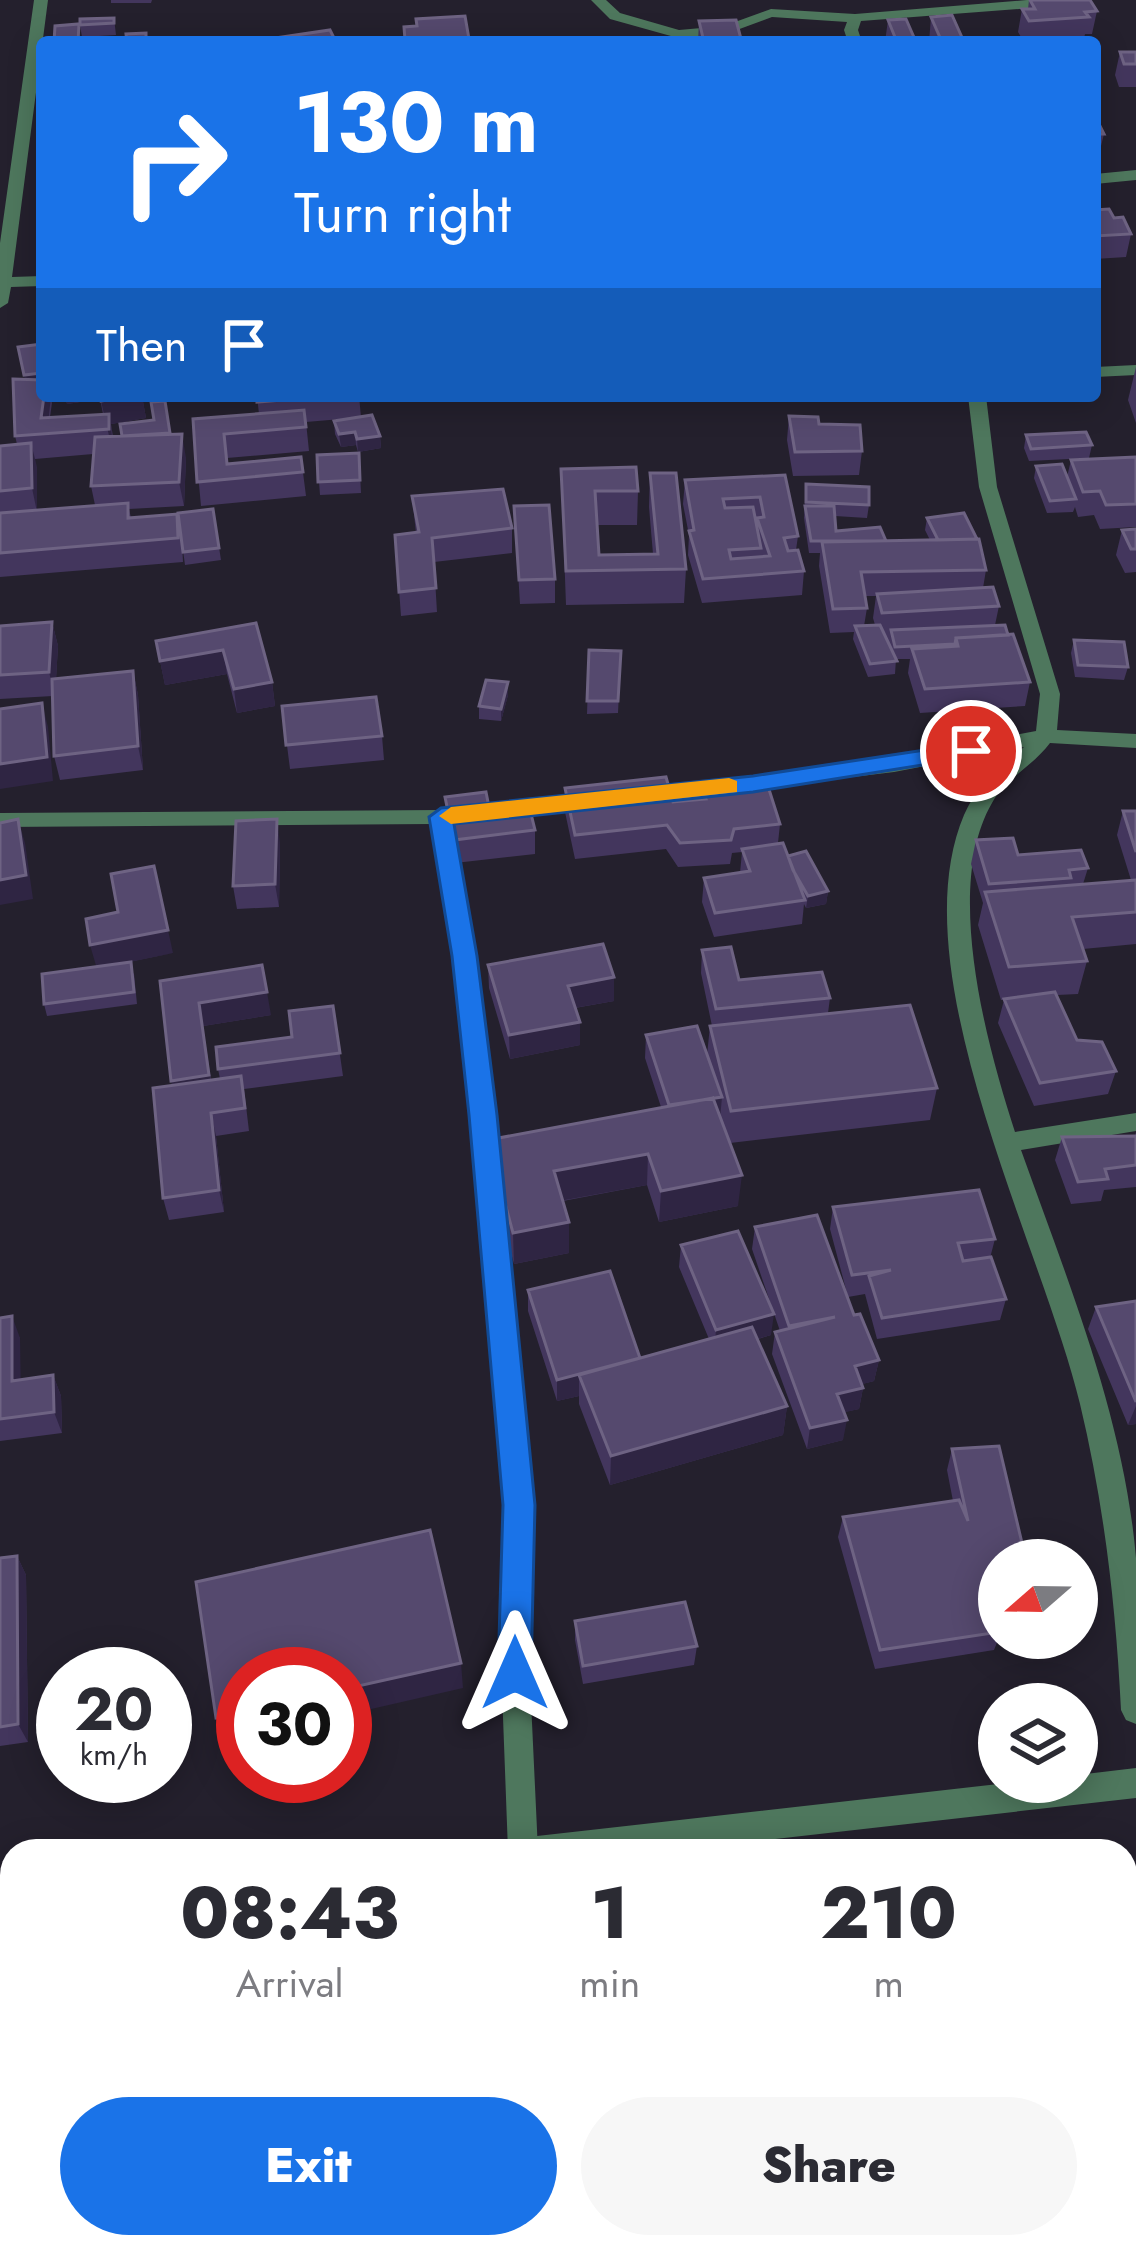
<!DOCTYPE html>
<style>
:root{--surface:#fff;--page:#f7f7f7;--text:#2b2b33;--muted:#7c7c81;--accent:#1a73e8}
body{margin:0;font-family:Jost,sans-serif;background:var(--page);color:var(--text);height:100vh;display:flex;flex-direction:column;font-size:45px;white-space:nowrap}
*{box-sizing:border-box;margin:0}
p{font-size:39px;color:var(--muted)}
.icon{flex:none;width:66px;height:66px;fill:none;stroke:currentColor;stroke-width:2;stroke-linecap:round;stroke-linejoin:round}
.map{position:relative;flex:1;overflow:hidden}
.details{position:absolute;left:0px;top:1839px;width:1137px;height:420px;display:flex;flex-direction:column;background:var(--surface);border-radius:36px 36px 0 0;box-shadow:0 6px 30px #0003}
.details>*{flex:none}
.guide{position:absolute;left:36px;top:36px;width:1065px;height:366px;border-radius:12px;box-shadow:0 6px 30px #0003;background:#1a73e8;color:#fff;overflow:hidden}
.needle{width:78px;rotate:250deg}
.fabs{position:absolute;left:978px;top:1539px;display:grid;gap:24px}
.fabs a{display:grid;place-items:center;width:120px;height:120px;border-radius:50%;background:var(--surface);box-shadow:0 6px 30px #0003;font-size:60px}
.speed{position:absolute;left:36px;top:1647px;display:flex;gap:24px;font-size:60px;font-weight:700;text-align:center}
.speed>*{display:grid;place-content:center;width:156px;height:156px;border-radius:50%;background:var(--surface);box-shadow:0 6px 30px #0003;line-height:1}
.speed small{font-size:30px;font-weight:400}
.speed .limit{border:18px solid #d22;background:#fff;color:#111}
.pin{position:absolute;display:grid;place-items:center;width:102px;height:102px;color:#fff;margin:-51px;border:6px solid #fff;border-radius:50%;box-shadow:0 3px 12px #0007}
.me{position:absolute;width:132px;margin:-66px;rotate:0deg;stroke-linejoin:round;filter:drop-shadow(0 0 9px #0008)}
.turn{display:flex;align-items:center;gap:42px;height:252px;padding:0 60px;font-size:54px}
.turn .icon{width:156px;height:156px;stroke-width:2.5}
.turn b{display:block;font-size:84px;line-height:102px}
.then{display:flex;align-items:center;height:114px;padding:0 60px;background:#0003;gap:24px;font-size:45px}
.eta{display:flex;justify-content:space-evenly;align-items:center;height:204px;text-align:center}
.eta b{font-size:72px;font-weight:800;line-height:84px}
.button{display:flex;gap:24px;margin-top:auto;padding:24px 60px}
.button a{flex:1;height:138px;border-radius:72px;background:var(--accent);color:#fff;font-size:48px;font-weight:800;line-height:138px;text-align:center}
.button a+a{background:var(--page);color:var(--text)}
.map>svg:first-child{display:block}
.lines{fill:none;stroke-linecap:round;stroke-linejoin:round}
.minor{fill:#4e775d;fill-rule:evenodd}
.tertiary{fill:#4e775d;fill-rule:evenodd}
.wall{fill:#43365d;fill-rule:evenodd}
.shaded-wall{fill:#2f2543}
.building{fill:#55496e;stroke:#6e6383;stroke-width:3;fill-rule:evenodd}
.route{fill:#1a73e8;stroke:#114b97;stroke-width:3}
.slow{fill:#f59e0b}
</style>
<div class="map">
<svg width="1136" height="2259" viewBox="0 0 1136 2259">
<rect width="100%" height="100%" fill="#24202d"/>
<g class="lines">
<path class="minor" d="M34,0H48L12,277L42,276V286L11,287L8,303L0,308V243Z
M591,0H606L620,13L679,30L724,26L771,9L855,14L1027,0H1091L1084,4L861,21L858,30L862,42H848L844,30L847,22L772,17L726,34L678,38L610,19Z
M1136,170V180L1095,184V174Z
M1136,365V375L1095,377V367Z
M968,396H986L997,487L1060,694L1057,730L1136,734V748L1050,743C1033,766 1006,778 992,803C943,887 987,1046 1015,1132L1136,1113V1131L1021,1150C1068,1282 1124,1417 1136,1558C1136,1612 1136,1669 1136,1724L1126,1720L1121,1710C1116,1607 1104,1504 1080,1404C1042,1246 898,971 964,815C977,785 999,767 1024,747L894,772L639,803L628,796L639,789L894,758L1036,731L1040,694L979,487Z
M593,794L604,801L600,806L453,823L475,955L495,1115L533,1505L528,1637L538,1851H508L500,1637L505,1505L471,1115L453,955L432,824L0,827V813L441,810Z"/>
<path class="tertiary" d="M1136,1768V1798L669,1851H522L526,1840L537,1836L1016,1782H1077V1775Z
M12,1906V1936L0,1937V1907Z"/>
</g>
<path class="wall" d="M111,0H152L151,3H111Z
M1029,0L1097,11L1092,34H1085L1084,39L1024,42L1018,32L1022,9H1028Z
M465,16L469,42H405L404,27Z
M931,17L964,42H929Z
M114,18L116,35L82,37L80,25Z
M888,20L916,42H885Z
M699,21L741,39L755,42H698Z
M1120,52H1136V87H1119L1115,75Z
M1095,120L1104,134L1101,146H1095Z
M1095,210L1114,218L1131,234L1126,257L1095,259Z
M1136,367V423L1128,400Z
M50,396L52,403L50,417L103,414L100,399L67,404L65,396H142L146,418L111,424L113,437L170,434L186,458L184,506L129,509L131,518L213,509L221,560L185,565L182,543L183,562L0,577V446L17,444L15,436ZM93,454L91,486L95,505L37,510L35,459Z
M257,396H359L361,417L380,436L381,448L358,452L356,445L341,447L335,434L334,421L353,418L306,422L309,451L227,458L228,464L301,457L306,496L201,506L193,419L259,414Z
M789,416L819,424L862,451L859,475L793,476L787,440Z
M1026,435L1092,445L1089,458L1029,461L1024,448Z
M359,453L361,493L320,495L317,455Z
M1136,457V527L1100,529L1094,515L1078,517L1075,507L1073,512L1047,513L1034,478L1036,466L1067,477L1071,460Z
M561,469L638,491L637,525H597L599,555L653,554L649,507L650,473L686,569L684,603L566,605Z
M785,475L798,536L796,550L804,571L802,595L702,603L688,555L689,535L683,504L685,480Z
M806,484L869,505L867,518L835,516L836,531L886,541L930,540L925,530L927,518L986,570L983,588L999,606L995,625L1008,635L1030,682L1025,706L920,713L908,673L910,659H896L895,674L868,677L853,639L854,632L830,633L819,566L820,553H809L804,518ZM865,596H876L873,618L875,625L864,626L867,608Z
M412,496L512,528V553L434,562L437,612L401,616L395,535L416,533Z
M514,506L555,579V603L520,604Z
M1136,529V572L1125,573L1116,555L1122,530Z
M52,622L58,646L56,679L133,671L138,695L143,770L60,780L54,756L53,696L0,699V626Z
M256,623L272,682L275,706L237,713L227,674L165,685L156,641Z
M1074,640L1128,667L1124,680L1075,677L1071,653Z
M589,650L621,651L618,713L587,714Z
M508,682V695L501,721L479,719V706Z
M282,706L382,736L384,760L290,769Z
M565,788L673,802L702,799L703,790L780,824L778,843L788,856L828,891L826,904L806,908L804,904L802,924L714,937L702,902L704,878L740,873L742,852L732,853L730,864L678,867L666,849L575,859L565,812Z
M445,797L489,807L535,830V854L455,863L447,821Z
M1123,811H1136V944L1083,949L1087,961L1078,994L1057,995L1077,1040L1116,1071L1108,1094L1034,1106L998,1023L1004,1000H1001L978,925L983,903L971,864L976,840L1018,855L1088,868L1083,884L1131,880L1117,835Z
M280,843L279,907L237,909L233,886Z
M702,950L739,980L830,998L828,1013L937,1088L930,1120L730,1143L738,1206L659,1222L647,1185L563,1201L569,1222V1253L514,1264L490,1172L488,1140L661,1107L645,1058L646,1035L707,1055L710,1026H712L701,973Z
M173,953L123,963L134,974L137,1004L47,1016L44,1004L96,967Z
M488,965L614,977V1001L575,1008L580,1022V1045L510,1059L489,988Z
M160,981L271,1015L203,1026L211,1080L220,1079L218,1069L292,1037L333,1006L343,1076L244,1089L249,1131L216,1136L224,1212L169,1220L163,1198L172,1085Z
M1136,1132V1187L1104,1190L1101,1201L1071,1204L1055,1160L1062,1137L1135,1136Z
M833,1207L995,1239L990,1258L1006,1299L1000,1320L877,1339L865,1294L848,1297L830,1229Z
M755,1227L854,1315L879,1360L874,1381L862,1384L863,1388L859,1409L844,1412L843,1440L807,1449L772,1354L775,1332L780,1331L752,1249Z
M681,1245L771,1335L758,1339L787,1406L783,1435L610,1485L579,1404V1396L557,1401L528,1311V1290L640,1358L709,1339L679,1267Z
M1136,1301V1424L1128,1425L1088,1329L1096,1307Z
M0,1318L20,1338V1380L53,1375L61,1396L62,1433L0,1441Z
M952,1449L999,1560V1638H1031L998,1640L994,1650L875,1669L838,1537L843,1517L953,1501L947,1470Z
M17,1556L26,1575L28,1742L0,1746V1558Z
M575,1621L697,1646L694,1665L583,1684L575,1640Z
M1136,1917V1952L1127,1926L1132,1918Z"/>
<path class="shaded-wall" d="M42,373V396H51L47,433L29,399L24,375Z
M66,396H99L100,399L67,404Z
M131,396H142L146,418L111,424L113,453L101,401Z
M355,432L356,445L341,447L339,434Z
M182,434L186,458L184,506L179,482Z
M380,436L381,448L358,452L357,439Z
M31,443L37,467V512L32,488Z
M52,622L58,646L55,696L49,672Z
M223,650L227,674L165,685L160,661Z
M133,671L138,695L143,770L138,746Z
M272,682L275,706L237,713L234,689Z
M508,682V695L501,721V709Z
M42,703L48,727L53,781L0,789V764Z
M18,819L25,843L33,899L0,905V880Z
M277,819L280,843L279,907L275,884Z
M828,891L826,904L806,908L808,896Z
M168,930L173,953L97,969L90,945Z
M614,977V1001L568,1009V986Z
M267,992L271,1015L203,1026L213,1098L177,1104L171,1081L199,1003Z
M580,1022V1045L510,1059L509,1035Z
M722,1097L720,1119L669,1105Z
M211,1113L216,1136L224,1212L219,1190Z
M648,1154L647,1185L554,1202V1171Z
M742,1175L738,1206L659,1222L661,1191Z
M569,1222V1253L514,1264L513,1233Z
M774,1314L771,1335L714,1351L716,1330Z
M12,1316L20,1338L21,1402L12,1381Z
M879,1360L874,1381L851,1387L855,1366Z
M53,1375L61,1396L62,1433L54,1412Z
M579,1375V1396L557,1401V1380Z
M863,1388L859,1409L833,1415L837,1394Z
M787,1406L783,1435L610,1485L611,1456Z
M1136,1406V1424L1128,1425Z
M847,1420L843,1440L807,1449L810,1428Z
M17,1556L26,1575L28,1742L18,1724Z
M461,1663L463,1688L345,1715V1689Z
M243,1712V1739L224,1743L216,1718Z
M12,2140V2155L0,2158V2144Z
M2,2180L12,2191V2247H17L18,2259H8Z"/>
<path class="building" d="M1030,0H1090L1097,11L1085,12L1089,17L1029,21L1022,9H1035Z
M952,15L964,42H942L931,17Z
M465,16L469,39H455V42L405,40L404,27L417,26L416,19Z
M114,18V23L80,25V19Z
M906,19L916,42H897L888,20Z
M736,20L741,39H754L755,42H704L699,21Z
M79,24L78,42H54L55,26Z
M330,30L336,42H271L269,39Z
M146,33V42H127L126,34Z
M675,38L676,42H648L647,39Z
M1120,52H1136V64H1124Z
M1095,120H1097L1104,134H1095Z
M1109,209L1114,218L1123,217L1131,234L1095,236V210Z
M42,344V373L24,375L18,347Z
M13,379L42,380V396H44L41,418L109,414V429L15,436Z
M100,396H131L101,401Z
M257,396H330L257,402Z
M165,401L170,433L122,436L120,424L154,420L151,402Z
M304,410L306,427L224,434L227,464L301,457L303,472L197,482L193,419Z
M372,415L380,436L357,439L355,432L339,434L334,421Z
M789,416L818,417L819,424L860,425L862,451L795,452Z
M1086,432L1092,445L1031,449L1026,435Z
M182,434L179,482L91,486L95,437Z
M31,443L32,488L0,491V446Z
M359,453L360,480L318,482L317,455Z
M1136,457V504L1106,505L1100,491L1083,492L1071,460Z
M1062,464L1076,499L1050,501L1036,466Z
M636,467L638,491H595L599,555L658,554L650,473H676L686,569L566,571L561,469Z
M785,475L798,536L784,538L788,551L798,550L804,571L703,579L689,531L694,530L685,480ZM760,497L764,517L757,518L770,556L731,559L729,550L761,548L753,507L725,508L723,499Z
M806,484L869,487V505L806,502Z
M503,489L512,528L432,538L436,588L399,592L395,535L419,532L412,496Z
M128,503V518L177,514L178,538L0,553V513Z
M549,505L555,579L519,580L514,506Z
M805,506H834L836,531L880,527L886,541H811Z
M213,509L219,548L183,552L178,513Z
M964,513L977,539L938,540L927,518Z
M1136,529V549H1131L1122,530Z
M979,539L986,570L861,572L867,608L833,609L822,542Z
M993,587L999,606L882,613L877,594Z
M52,622L49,672L0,675V626Z
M256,623L272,682L234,689L223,650L160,661L156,641Z
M880,625L897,661L870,664L855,626Z
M1005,625L1008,635L956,638L955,644L895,647L891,630Z
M1013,634L1030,682L925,689L912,649L958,646L956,638Z
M1074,640L1124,642L1128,667L1078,665Z
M589,650L621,651L618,701H587Z
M133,671L138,746L54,756L52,679Z
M486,680L508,682L501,709L479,706Z
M376,697L382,736L286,745L282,706Z
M42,703L47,757L0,764V709Z
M666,777L673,802L706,799L703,790L767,783L780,824L734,829L731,840L680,843L667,825L575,835L565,788Z
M486,792L489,807L528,802L535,830L454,840L445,797Z
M1123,811H1136V852Z
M18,819L26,875L0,880V823Z
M277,819L275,884L233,886L236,821Z
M1013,838L1018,855L1081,850L1088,868L1069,870L1071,878L989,884L976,840Z
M783,843L805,900L715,913L704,878L750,871L742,849Z
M806,851L828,891L808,896L793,870L788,856Z
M154,866L168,930L90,945L86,919L118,912L111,874Z
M1136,880V912L1072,917L1087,961L1009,967L985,892Z
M603,944L614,977L568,986L580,1022L509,1035L488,965Z
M731,947L739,980L822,972L830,998L716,1009L702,950Z
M131,962L134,992L44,1004L42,974Z
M262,965L267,992L199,1003L209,1075L171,1081L160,981Z
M1055,992L1077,1040L1102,1042L1116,1071L1040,1083L1004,999Z
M910,1005L937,1088L731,1111L710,1026Z
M333,1006L340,1053L218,1069L216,1047L292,1037L289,1011Z
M697,1026L722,1097L669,1105L646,1035Z
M241,1076L245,1108L211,1113L219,1190L163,1198L153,1088Z
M713,1098L742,1175L661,1191L648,1154L554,1171L569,1222L513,1233L488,1140Z
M1136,1136V1165L1105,1169L1108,1179L1078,1182L1062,1137Z
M979,1190L995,1239L958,1243L963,1261L991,1257L1006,1299L882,1318L869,1276L891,1270L852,1275L833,1207Z
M817,1215L854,1315L860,1314L879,1360L855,1366L863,1388L837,1394L847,1420L810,1428L775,1332L835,1317L789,1326L755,1227Z
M738,1231L774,1314L716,1330L681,1245Z
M610,1271L640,1358L557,1380L528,1290Z
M1136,1301V1402L1096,1307Z
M12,1316V1381L53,1375L54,1412L0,1419V1318Z
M752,1327L787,1406L611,1456L579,1375Z
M999,1446L1026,1560H999V1632L880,1650L843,1517L959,1500L968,1521L952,1449Z
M430,1530L461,1663L345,1689V1674H243V1712L216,1718L196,1582Z
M17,1556L18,1724L0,1727V1558Z
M685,1602L697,1646L583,1666L575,1621Z
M12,1998V2140L0,2144V2001Z
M0,2180H2L8,2259H0Z
M249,2247H354L355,2259H250Z
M613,2247H695V2259H613Z"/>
<path class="route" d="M971,743L979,745V756L753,792L454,824L477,956L497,1115L535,1505L531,1673L526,1684L515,1689L503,1684L498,1673L503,1505L469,1115L452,956L429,817L441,808L753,776Z"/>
<path class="slow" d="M729,778L737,781V792L451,824L439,816L451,807Z"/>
</svg>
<div class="fabs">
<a><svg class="needle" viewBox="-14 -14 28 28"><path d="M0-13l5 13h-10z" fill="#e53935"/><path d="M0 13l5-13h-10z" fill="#7c7c81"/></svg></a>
<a><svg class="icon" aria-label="layers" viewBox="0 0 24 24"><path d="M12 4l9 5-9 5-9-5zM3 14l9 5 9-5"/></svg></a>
</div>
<div class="speed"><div>20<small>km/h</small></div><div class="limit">30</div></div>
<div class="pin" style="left:971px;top:751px;background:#d93025"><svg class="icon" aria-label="arrive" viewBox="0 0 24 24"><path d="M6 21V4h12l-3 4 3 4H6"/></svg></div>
<svg class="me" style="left:515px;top:1673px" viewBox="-20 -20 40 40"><path d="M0-17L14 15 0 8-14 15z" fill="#1a73e8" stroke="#fff" stroke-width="4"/></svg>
<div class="guide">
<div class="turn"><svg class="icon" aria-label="right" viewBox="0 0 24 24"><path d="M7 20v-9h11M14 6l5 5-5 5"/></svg><div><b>130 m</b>Turn right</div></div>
<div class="then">Then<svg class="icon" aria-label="arrive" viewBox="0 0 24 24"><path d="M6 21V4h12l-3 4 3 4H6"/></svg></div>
</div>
<section class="details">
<div class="eta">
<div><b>08:43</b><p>Arrival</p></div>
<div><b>1</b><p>min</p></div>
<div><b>210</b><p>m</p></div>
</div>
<div class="button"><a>Exit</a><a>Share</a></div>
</section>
</div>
